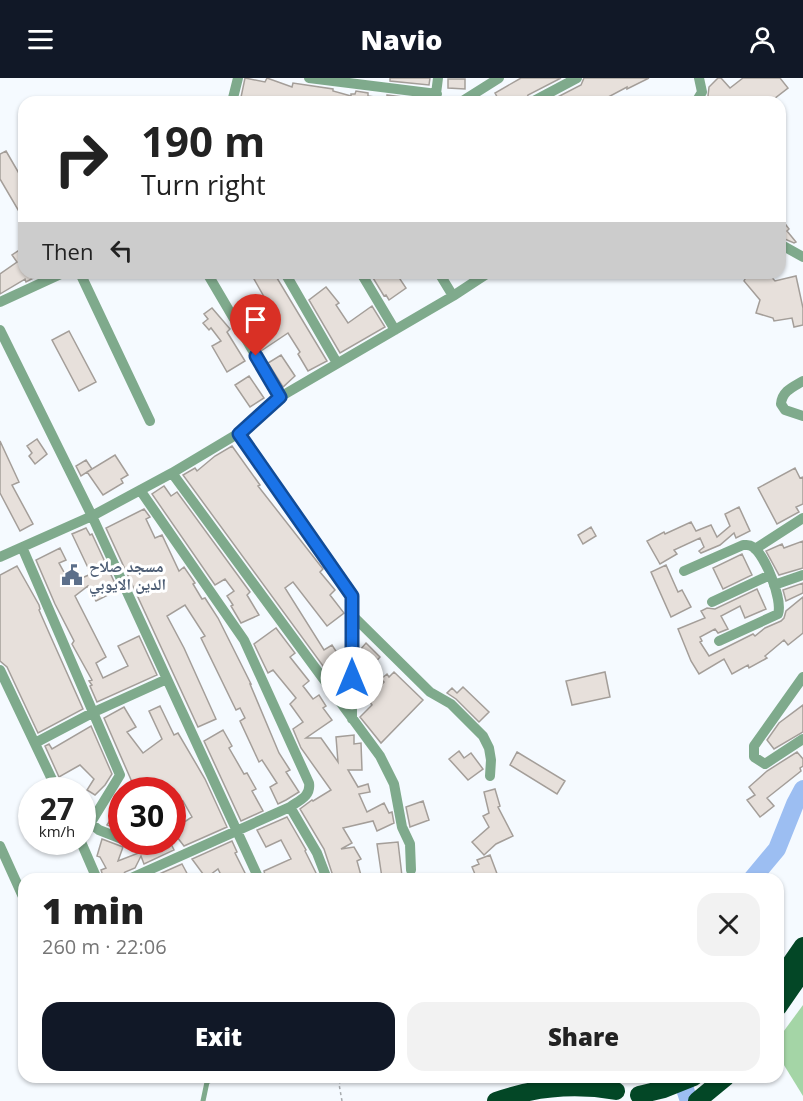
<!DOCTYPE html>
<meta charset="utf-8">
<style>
:root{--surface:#fff;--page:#f2f2f2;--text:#222;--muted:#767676;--accent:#111827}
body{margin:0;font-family:"Open Sans","Noto Naskh Arabic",sans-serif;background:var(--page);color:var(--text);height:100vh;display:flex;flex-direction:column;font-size:22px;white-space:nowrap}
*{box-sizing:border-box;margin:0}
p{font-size:20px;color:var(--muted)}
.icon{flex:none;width:33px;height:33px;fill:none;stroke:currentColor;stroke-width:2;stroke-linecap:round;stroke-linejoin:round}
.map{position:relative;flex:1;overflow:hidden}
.details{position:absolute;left:18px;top:795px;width:766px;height:210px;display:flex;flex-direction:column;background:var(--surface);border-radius:18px;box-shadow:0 2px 4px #0004}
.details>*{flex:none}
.banner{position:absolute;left:18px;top:18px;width:768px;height:183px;border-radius:18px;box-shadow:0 2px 4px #0004;background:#fff;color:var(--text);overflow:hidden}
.speed{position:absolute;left:18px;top:699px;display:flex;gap:12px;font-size:30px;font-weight:700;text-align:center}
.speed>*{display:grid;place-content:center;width:78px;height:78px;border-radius:50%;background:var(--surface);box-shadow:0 2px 4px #0004;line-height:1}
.speed small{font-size:15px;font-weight:400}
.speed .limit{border:9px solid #d22;background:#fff;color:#111}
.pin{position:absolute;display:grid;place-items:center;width:51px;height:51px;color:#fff;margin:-62px -26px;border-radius:50% 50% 50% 0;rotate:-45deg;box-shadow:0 0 6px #0007}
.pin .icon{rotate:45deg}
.me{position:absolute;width:66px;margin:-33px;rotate:0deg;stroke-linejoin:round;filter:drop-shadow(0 0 4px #0008)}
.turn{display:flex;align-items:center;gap:21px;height:126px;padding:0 24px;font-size:27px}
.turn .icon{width:78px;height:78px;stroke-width:2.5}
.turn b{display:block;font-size:42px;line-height:51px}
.then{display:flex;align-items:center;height:57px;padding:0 24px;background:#0003;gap:12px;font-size:22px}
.round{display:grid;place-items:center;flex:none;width:63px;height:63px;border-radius:18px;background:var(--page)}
.headline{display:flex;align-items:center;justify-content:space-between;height:102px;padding:0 24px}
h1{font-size:36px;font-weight:800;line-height:45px}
.button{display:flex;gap:12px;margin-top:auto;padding:12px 24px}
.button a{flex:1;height:69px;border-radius:18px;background:var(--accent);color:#fff;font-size:24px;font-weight:800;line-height:69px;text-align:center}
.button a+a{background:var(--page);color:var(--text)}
header{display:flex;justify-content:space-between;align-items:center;height:78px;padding:0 24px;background:var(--accent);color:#fff;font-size:27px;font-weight:800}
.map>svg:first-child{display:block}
.forest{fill:#a4d5a6}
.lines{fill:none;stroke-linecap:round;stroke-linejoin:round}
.river{stroke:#9cbef2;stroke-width:18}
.building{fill:#e7e0db;stroke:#a49e99;stroke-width:1.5}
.path{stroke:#a6aaae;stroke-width:1.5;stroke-dasharray:3 3;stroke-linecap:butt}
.lane{stroke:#7faa8c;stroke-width:5}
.street{stroke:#7faa8c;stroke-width:10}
.highway{stroke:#034726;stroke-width:18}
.route-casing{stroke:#114b97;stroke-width:15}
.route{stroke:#1a73e8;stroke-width:10}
.labels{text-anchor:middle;stroke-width:6;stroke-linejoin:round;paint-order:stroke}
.service-label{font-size:16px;font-weight:bold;fill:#4e5e75;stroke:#fff;text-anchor:start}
</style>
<header><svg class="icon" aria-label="menu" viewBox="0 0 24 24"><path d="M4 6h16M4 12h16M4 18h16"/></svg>Navio<svg class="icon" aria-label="person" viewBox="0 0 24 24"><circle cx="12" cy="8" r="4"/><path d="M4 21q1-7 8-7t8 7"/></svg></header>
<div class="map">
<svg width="803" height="1023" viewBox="0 0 803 1023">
<rect width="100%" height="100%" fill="#f5faff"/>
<path class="forest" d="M803,927V1018L779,979L778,961Z"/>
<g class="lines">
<path class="river" d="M752,801L777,771L795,726L803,711
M681,999L689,1023"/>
</g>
<path class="building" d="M245,0L265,4L267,0L292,9L293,5L333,11V13L351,18V16H355L356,13L368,15V18L374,19V24H279L272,22L271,24H240Z
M390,0H430L429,7L390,3Z
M521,0H561L528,17L525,24H500L495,15Z
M584,0H649L627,11V9L599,24H548L581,7Z
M718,0H721L730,10L743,0H780L788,10L770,24H714L708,18L709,9Z
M448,1H465V11L448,10Z
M387,17L426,22V24H387Z
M6,73L24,104V142L0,101V76Z
M780,139L789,151L787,153L796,164L794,165L780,159Z
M24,169V195H43L26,204L25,201L0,216V196L17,184L12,177Z
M264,195H274L327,283L308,293L298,276L300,274L288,255L261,273L252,256L276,240L254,201Z
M370,195H396L406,210L389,222L386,217L384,218Z
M741,195H768L775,203L796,198L803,230V247L794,249L792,240L774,243L773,240L756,235L760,222L744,203L745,201Z
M326,209L339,225L336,227L348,245L372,228L385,249L340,275L309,222Z
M212,230L230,251L227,254L245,283L227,294L212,268L221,263L211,250L209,252L203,245L208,241L204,236Z
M69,253L96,304L79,313L52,262Z
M281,277L295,298L283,309L268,285Z
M249,298L264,320L250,329L235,307Z
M37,361L47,376L35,386L29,378L32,375L27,368Z
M0,363L19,404L12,407L33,446L20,453L0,415Z
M232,368L260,407L258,408L323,491L320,494L335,512L330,517L344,535L327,548L293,504L285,510L324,572L332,567L345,587L338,592L344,602L337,607L183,397L195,390L197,393L215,378Z
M115,377L128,397L121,401L123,405L103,417L87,394Z
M86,382L92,391L81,398L76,388Z
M795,390L800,400L803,399V426L796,429L799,434L777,446L758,410Z
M164,408L171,418L177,414L250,514L247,517L259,537L241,545L231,528L233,527L227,518L234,513L225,501L215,507L152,416Z
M739,429L750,453L736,460L734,455L720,467L701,475L699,473L704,469L700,460L674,472L677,476L660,486L647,463L664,454L665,456L691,444L696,453L711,447L717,459L730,448L725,436Z
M144,431L150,439L146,441L155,460L162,457L179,493L184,489L195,505L193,506L202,521L205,520L218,540L251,606H250L279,675L290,692L286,694L299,714L286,722L278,726L270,709L277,705L262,682L259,684L240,643L245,640L240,630L236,632L201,560L205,558L185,527L167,538L184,570L216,641L198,649L106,450Z
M591,449L596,458L583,466L578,457Z
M86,450L90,457L92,456L118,512L96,523L88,508L75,518L106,579L96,585L103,600L128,588L118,568L139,558L157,597L97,624L90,608L92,607L89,603L92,602L72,566L74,563L55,526L36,482L60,470L66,482L59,485L70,505L91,496L72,456Z
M803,463V490L779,497L766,473L782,466L784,470Z
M742,476L752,497L723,511L713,490Z
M666,487L678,514L682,512L691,529L671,539L651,494Z
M17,488L39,527L40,531L39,532L50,557L83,631L38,655L7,589L0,583V497Z
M803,505V515L786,523L783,512Z
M757,511L766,531L745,540L740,528L721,538L728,551L718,555L715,551L700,559L702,563L700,564L709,578L753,556L755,558L765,550L781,543L784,540L786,533L803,519V555L788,567L784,562L765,578L767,580L749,590L748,587L732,596L724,581L699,596L691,583L678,551L705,540L701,533L707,530L715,531Z
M276,550L295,575L290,579L309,603L303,608L313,621L319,617L326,628L323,630L332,642L306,660H321L338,684L336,659L354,657V666L361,665L362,692H348L358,709L368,706L370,714L359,716L367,734L384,725L389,735L392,734L394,745L377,753L373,743L343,750L352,765L341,771L354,769L361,781L357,783L362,801H334L324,771L300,731L312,722L313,723L331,712L301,670L293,651L303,644L290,626L296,620L273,592L268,595L254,566Z
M366,565L380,579L372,588L360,576V572Z
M394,594L423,622L381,665L360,639L372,627L369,623L371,620L370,619L384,604L381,601L387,596L389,599Z
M605,594L610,619L572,627L566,603Z
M463,609L489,634L479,644L456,621L447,615L452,610L457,615Z
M803,627V654L774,671L767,662L779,645Z
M160,628L174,657L178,655L205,701L227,749L184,768L177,759L172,762V752L192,739L183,723L176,728L172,724V712H163L154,702L147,712H125L132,704L104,640L124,629L136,649L127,654L143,675L162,661L149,633Z
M91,648L112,696L105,707L95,717L87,712L94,701L80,687L59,699L45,668L49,666L52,671Z
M223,652L232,668L229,670L244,696L247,695L256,711L252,713L263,733L241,743L204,663Z
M459,673L464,680L471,675L483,691L468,702L449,681Z
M517,674L565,703L557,716L510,687Z
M797,674L803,681V688L800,690L801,693L767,720L774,728L760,739L747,722L755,717L749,709L767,693Z
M495,711L500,728L498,729L513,758L496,766L484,777L472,764L489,749L483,738L489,735L484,714Z
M423,723L429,742L410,749L406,729Z
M122,724V753L107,747Z
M287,739L306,772L305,773L319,801H266L264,793L291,781L281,762L266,769L257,752Z
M102,761L123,769L118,783L154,769L146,764H170L174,772L144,786L141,778L135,790L125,794L122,798L119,797L111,801H104L101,792L106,790L100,779L97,778Z
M232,763L237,774L235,775L248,801H223L218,791L206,800L192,781Z
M398,764L402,798L382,800L377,766Z
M490,777L499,801H477L472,789L479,786L477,782Z
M182,786L190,801H150V800Z"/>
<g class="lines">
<path class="path" d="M342,1023L339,1006L343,999"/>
<path class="lane" d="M203,1023L207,1004L216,999"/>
<path class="street" d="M309,0L437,16
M232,24L238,0
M435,24L438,0
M461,24L499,0
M532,24L577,0
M696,24L702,14L699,0
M780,166L803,179
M80,195L150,343
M207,195L280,319
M285,195L337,285
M361,195L395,252
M439,195L453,218
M0,224L63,195
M0,252L92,438L259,801
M803,303C793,309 782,313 781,326L785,332L803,338
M239,355L352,518V641
M172,395L380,678L394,706L402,749L410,766L411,792
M22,469L120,697L82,759
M755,471L803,440
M0,479L92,438L172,395L239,355L280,319L453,218L488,195
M684,493L743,467C748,467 749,466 753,469C765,477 783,522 778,536L719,563
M774,507L803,497
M712,524L770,497
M353,538L430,614L451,626L483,658L489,670L491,682L490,698
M0,592L57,712
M803,599L754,668V679L765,686L803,661
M35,665L94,634L167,601
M290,729L317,775L327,801
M90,745L99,752L122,761
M81,764L97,801
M129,764L139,768
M0,768L24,821
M129,801L290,729C300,722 311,718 309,705L244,562L140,412"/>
<path class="highway" d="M778,904L803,868
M778,929L803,893
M639,1017L664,1011L694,999
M496,1023C536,1009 576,1006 616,1013
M697,1023L726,999"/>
</g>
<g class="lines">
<defs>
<path id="route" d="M256,278L280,319L239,356L352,518V600"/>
</defs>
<use href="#route" class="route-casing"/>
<use href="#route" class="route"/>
</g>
<defs>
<symbol id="civic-bare" viewBox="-9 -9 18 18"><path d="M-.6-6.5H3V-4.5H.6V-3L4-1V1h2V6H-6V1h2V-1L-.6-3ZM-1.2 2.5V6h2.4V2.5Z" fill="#5c6f8a" stroke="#fff" stroke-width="2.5" paint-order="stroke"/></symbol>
</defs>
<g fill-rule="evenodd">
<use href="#civic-bare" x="57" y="482" width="30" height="30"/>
</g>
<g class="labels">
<g class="service-label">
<text x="89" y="494">مسجد صلاح<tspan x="89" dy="18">الدين الايوبي</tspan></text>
</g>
</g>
</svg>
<div class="speed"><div>27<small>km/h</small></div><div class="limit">30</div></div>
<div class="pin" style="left:256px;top:278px;background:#d93025"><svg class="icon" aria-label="arrive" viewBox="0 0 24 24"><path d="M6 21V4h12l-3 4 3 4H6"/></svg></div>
<svg class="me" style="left:352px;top:600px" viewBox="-20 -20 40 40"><circle r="19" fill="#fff"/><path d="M0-13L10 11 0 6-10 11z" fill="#1a73e8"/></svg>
<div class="banner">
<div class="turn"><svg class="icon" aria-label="right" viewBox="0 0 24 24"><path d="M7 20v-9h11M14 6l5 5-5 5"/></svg><div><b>190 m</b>Turn right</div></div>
<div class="then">Then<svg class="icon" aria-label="left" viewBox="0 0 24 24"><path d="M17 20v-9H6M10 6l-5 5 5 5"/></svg></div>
</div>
<section class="details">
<div class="headline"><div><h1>1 min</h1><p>260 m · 22:06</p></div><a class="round"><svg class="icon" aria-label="close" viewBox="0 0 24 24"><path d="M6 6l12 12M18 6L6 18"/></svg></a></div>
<div class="button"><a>Exit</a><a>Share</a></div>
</section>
</div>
